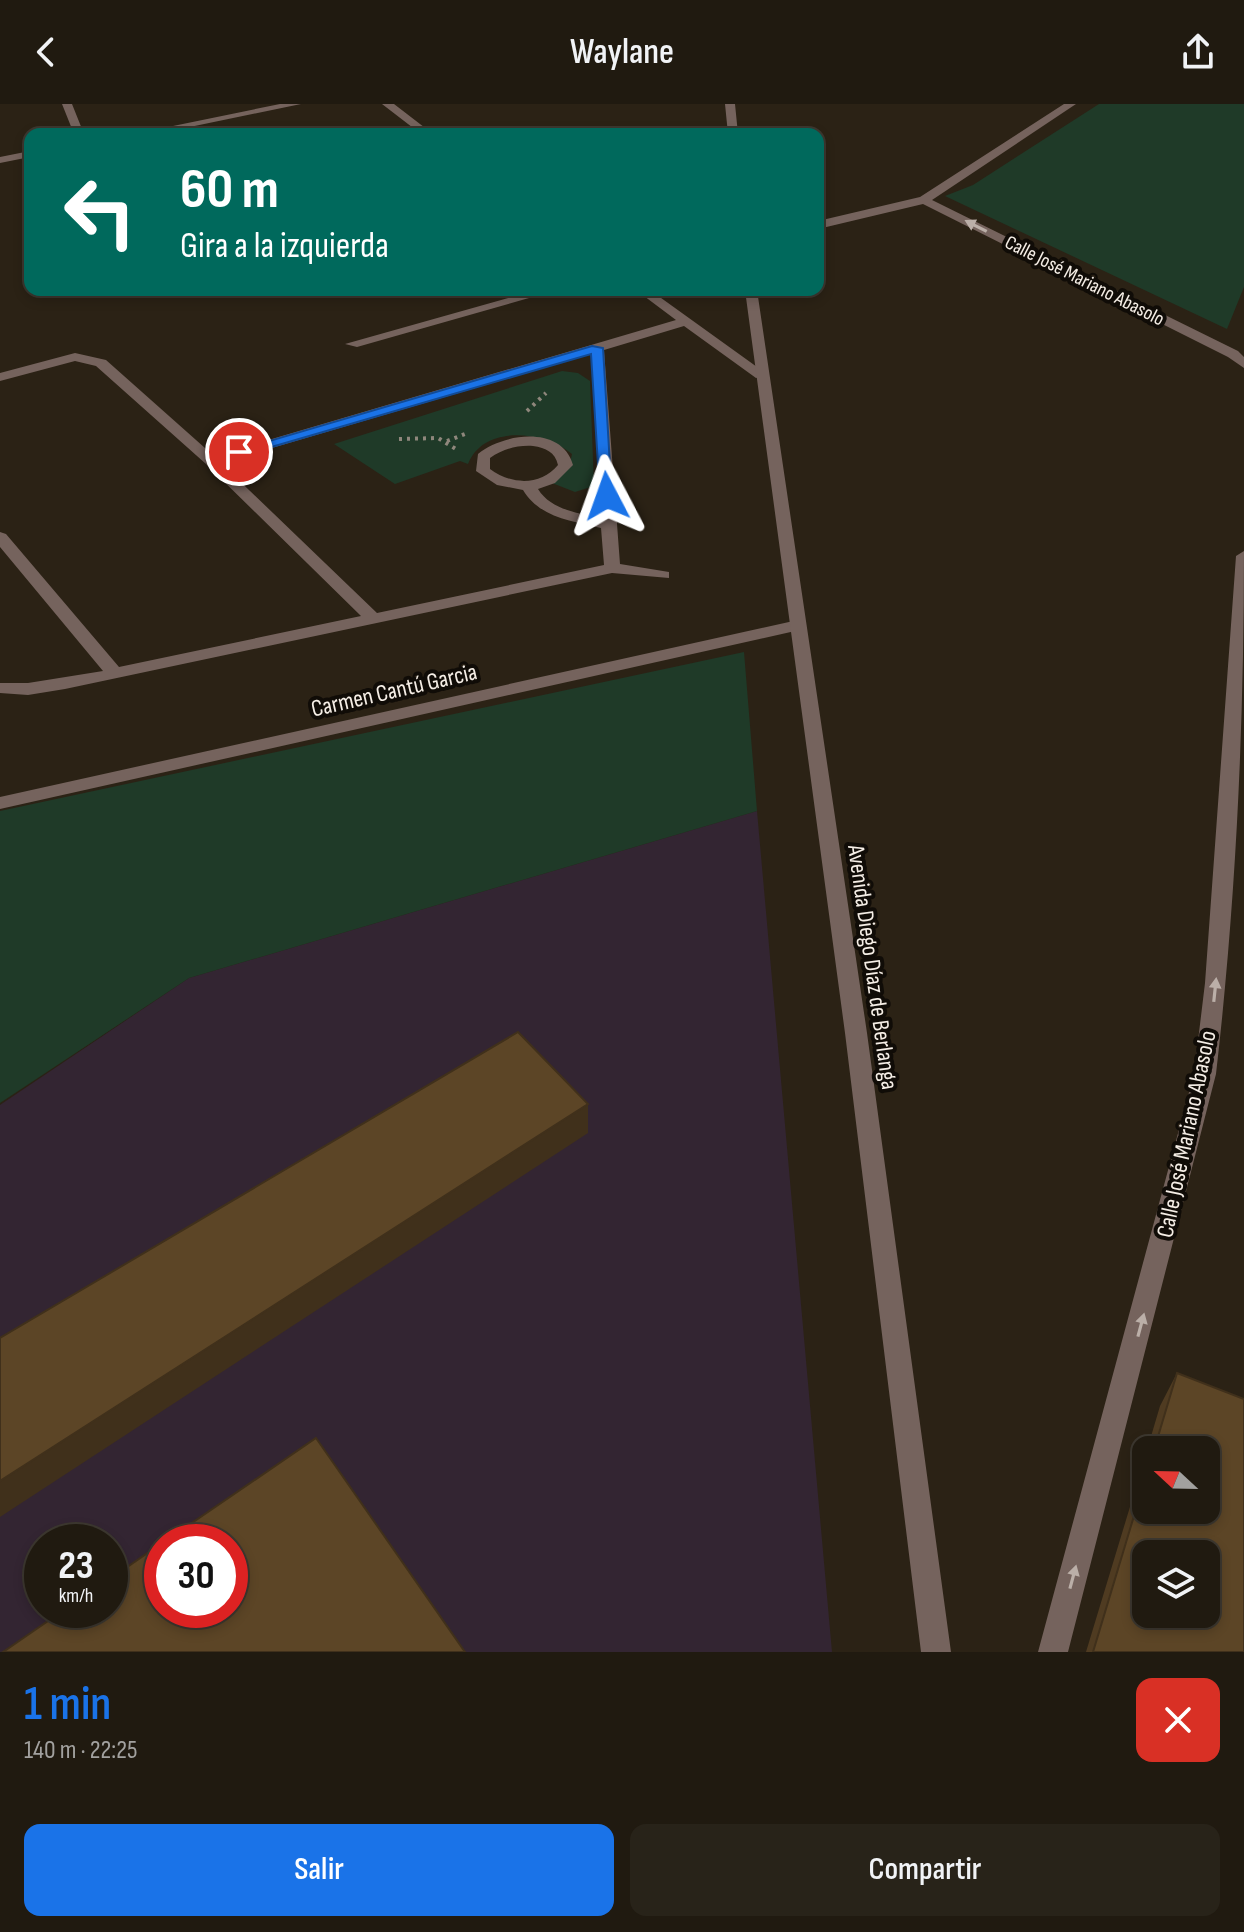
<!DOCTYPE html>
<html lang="es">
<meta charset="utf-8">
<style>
:root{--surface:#201a10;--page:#282319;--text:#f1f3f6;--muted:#a2a19f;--line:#3d3830;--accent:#1a73e8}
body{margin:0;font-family:"Sofia Sans Condensed",sans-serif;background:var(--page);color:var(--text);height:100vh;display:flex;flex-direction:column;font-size:30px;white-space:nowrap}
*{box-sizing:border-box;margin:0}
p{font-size:26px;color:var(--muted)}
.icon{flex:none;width:44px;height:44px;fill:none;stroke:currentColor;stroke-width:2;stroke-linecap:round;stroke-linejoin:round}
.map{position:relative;height:1548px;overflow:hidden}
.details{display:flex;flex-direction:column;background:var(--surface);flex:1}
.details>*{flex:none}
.banner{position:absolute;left:24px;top:24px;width:800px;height:168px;border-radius:16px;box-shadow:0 4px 12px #0003,0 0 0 2px var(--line);background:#00695c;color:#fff;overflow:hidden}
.needle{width:52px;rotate:292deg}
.tools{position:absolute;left:1132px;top:1332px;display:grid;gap:16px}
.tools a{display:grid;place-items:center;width:88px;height:88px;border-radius:16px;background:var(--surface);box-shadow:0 4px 12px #0003,0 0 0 2px var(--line);font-size:40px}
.speed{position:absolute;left:24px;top:1420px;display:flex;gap:16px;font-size:40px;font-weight:700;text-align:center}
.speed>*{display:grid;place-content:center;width:104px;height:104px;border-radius:50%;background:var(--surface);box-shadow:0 4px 12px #0003,0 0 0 2px var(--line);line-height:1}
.speed small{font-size:20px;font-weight:400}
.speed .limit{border:12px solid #d22;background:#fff;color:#111}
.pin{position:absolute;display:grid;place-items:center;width:68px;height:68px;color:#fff;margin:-34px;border:4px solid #fff;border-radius:50%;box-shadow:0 2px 8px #0007}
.me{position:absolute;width:88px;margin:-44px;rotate:356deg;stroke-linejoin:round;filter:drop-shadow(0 0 6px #0008)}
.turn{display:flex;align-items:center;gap:28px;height:168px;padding:0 24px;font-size:36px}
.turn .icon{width:104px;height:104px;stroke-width:2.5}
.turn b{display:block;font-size:56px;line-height:68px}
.round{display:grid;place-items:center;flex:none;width:84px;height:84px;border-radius:16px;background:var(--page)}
.head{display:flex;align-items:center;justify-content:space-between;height:136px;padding:0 24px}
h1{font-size:48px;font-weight:600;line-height:60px;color:var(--accent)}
.primary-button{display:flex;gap:16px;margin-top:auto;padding:16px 24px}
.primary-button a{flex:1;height:92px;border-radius:16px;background:var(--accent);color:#fff;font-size:32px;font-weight:600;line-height:92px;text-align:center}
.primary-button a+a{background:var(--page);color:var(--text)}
header{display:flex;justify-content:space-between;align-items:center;height:104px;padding:0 24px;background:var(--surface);font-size:36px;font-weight:600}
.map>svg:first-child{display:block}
.industrial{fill:#332532;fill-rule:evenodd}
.green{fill:#1f3a28}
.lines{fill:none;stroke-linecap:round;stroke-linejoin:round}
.path{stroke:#8f877c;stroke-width:4;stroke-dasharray:3 5;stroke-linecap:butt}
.service{fill:#75635d;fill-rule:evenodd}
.minor{fill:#75635d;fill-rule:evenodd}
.tertiary{fill:#75635d;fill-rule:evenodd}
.wall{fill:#4f3b21;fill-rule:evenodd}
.shaded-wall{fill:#40301b}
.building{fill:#5c4526;stroke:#40301b;stroke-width:2;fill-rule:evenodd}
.oneway{fill:#bbafa8}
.route{fill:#1a73e8;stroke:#114b97;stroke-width:2}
.labels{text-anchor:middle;stroke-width:8;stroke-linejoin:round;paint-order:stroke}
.far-street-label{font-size:20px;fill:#f5eee6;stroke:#100c07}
.street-label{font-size:24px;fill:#f5eee6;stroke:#100c07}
</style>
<header><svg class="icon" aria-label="back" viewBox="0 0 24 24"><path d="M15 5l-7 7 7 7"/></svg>Waylane<svg class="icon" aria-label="share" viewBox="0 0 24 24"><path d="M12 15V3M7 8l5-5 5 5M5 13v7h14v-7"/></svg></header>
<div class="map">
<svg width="1244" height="1548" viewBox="0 0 1244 1548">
<rect width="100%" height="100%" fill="#2b2215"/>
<path class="industrial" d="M757,707L832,1548H0V1001L189,874ZM42,1438H110V1506H42ZM162,1438H230V1506H162Z"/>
<path class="green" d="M1099,0H1244V183L1227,225L945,92L973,81Z
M562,267L578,269L590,277L594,382L575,388L552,379L569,364L572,350C545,328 484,319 468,360L460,357L395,380L334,340Z
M744,548L757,707L189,874L0,999V707Z"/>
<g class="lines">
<path class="path" d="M527,307L546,289
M399,335L438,334L456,345
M447,337L465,330"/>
<path class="service" d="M798,516L806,521L804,525L0,705V693Z"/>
<path class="minor" d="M62,0H72L84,30H74Z
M280,0H301L156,30H134Z
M382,0H394L433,30H421Z
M1064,0H1076L932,96L1238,247L1244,253V264L1228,253L923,100L818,125V117L920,93Z
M30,47V53L0,59V53Z
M537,186H557L357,243L345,240Z
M636,186H650L768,271L756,274L684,222L604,246L620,460L669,468V474L612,469L65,585L28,591L0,589V579H28L103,567L0,443V428L6,430L119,563L361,512L206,360L96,262L75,257L0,277V269L75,249L106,256L214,352L676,216ZM591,250L601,414C578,409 551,406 538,385L555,379L573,361C562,321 503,329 478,350L476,367L497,381L523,386C540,414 572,417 601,424L604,461L377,509L221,359ZM533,342C546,344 555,348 558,361C541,382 511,381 490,365V354C503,345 517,341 533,342Z
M1244,447C1244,622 1236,797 1216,970L1068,1548H1038L1194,970L1205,879L1236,452Z"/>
<path class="tertiary" d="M725,0H735L738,30H728Z
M745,186H757L867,929L951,1548H921L845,929Z"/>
</g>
<path class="wall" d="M1177,1269L1244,1295V1548H1086L1146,1350V1406H1206V1346H1147L1160,1302ZM1146,1450H1206V1510H1146Z"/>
<path class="shaded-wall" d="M588,1000V1029L0,1413V1377Z"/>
<path class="building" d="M518,928L588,1000L0,1377V1234Z
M1177,1269L1244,1295V1548H1093L1146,1372V1406H1206V1346H1154ZM1146,1450H1206V1510H1146Z
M316,1334L465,1548H3L64,1506H110V1475L162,1439V1506H230V1438H164Z"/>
<defs><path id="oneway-solid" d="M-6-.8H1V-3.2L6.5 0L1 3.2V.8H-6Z" transform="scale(2)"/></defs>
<g class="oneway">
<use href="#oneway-solid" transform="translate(976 122) rotate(-153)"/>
<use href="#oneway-solid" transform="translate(1215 886) rotate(-84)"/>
<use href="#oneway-solid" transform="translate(1141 1221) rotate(-75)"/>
<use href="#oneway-solid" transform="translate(1073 1473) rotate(-75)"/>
</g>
<path class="route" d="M592,242L603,244L612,395L600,392L591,250L244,351L232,348Z"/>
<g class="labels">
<g class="far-street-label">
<text transform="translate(1085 176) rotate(27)" y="7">Calle José Mariano Abasolo</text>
</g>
<g class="street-label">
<text transform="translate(394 586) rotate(-13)" y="8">Carmen Cantú Garcia</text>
<text transform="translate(873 863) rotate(82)" y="8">Avenida Diego Díaz de Berlanga</text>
<text transform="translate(1186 1030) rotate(-78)" y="8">Calle José Mariano Abasolo</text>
</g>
</g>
</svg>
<div class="tools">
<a><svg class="needle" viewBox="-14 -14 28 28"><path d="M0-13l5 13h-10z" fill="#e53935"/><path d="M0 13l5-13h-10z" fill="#a2a19f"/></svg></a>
<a><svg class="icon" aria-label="layers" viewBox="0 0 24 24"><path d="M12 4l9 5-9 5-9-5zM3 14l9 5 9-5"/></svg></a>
</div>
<div class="speed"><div>23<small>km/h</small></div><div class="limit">30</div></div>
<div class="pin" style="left:239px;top:348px;background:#d93025"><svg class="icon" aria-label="arrive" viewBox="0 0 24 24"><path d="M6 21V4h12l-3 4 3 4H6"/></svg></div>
<svg class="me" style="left:607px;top:392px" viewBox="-20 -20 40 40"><path d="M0-17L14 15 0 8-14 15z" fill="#1a73e8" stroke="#fff" stroke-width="4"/></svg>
<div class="banner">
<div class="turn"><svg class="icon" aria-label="left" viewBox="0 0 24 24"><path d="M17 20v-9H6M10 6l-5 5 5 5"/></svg><div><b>60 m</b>Gira a la izquierda</div></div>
</div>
</div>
<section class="details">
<div class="head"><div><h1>1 min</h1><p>140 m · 22:25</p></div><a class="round" style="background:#d93025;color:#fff"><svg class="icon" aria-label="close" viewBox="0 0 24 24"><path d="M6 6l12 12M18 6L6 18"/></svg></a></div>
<div class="primary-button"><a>Salir</a><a>Compartir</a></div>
</section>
